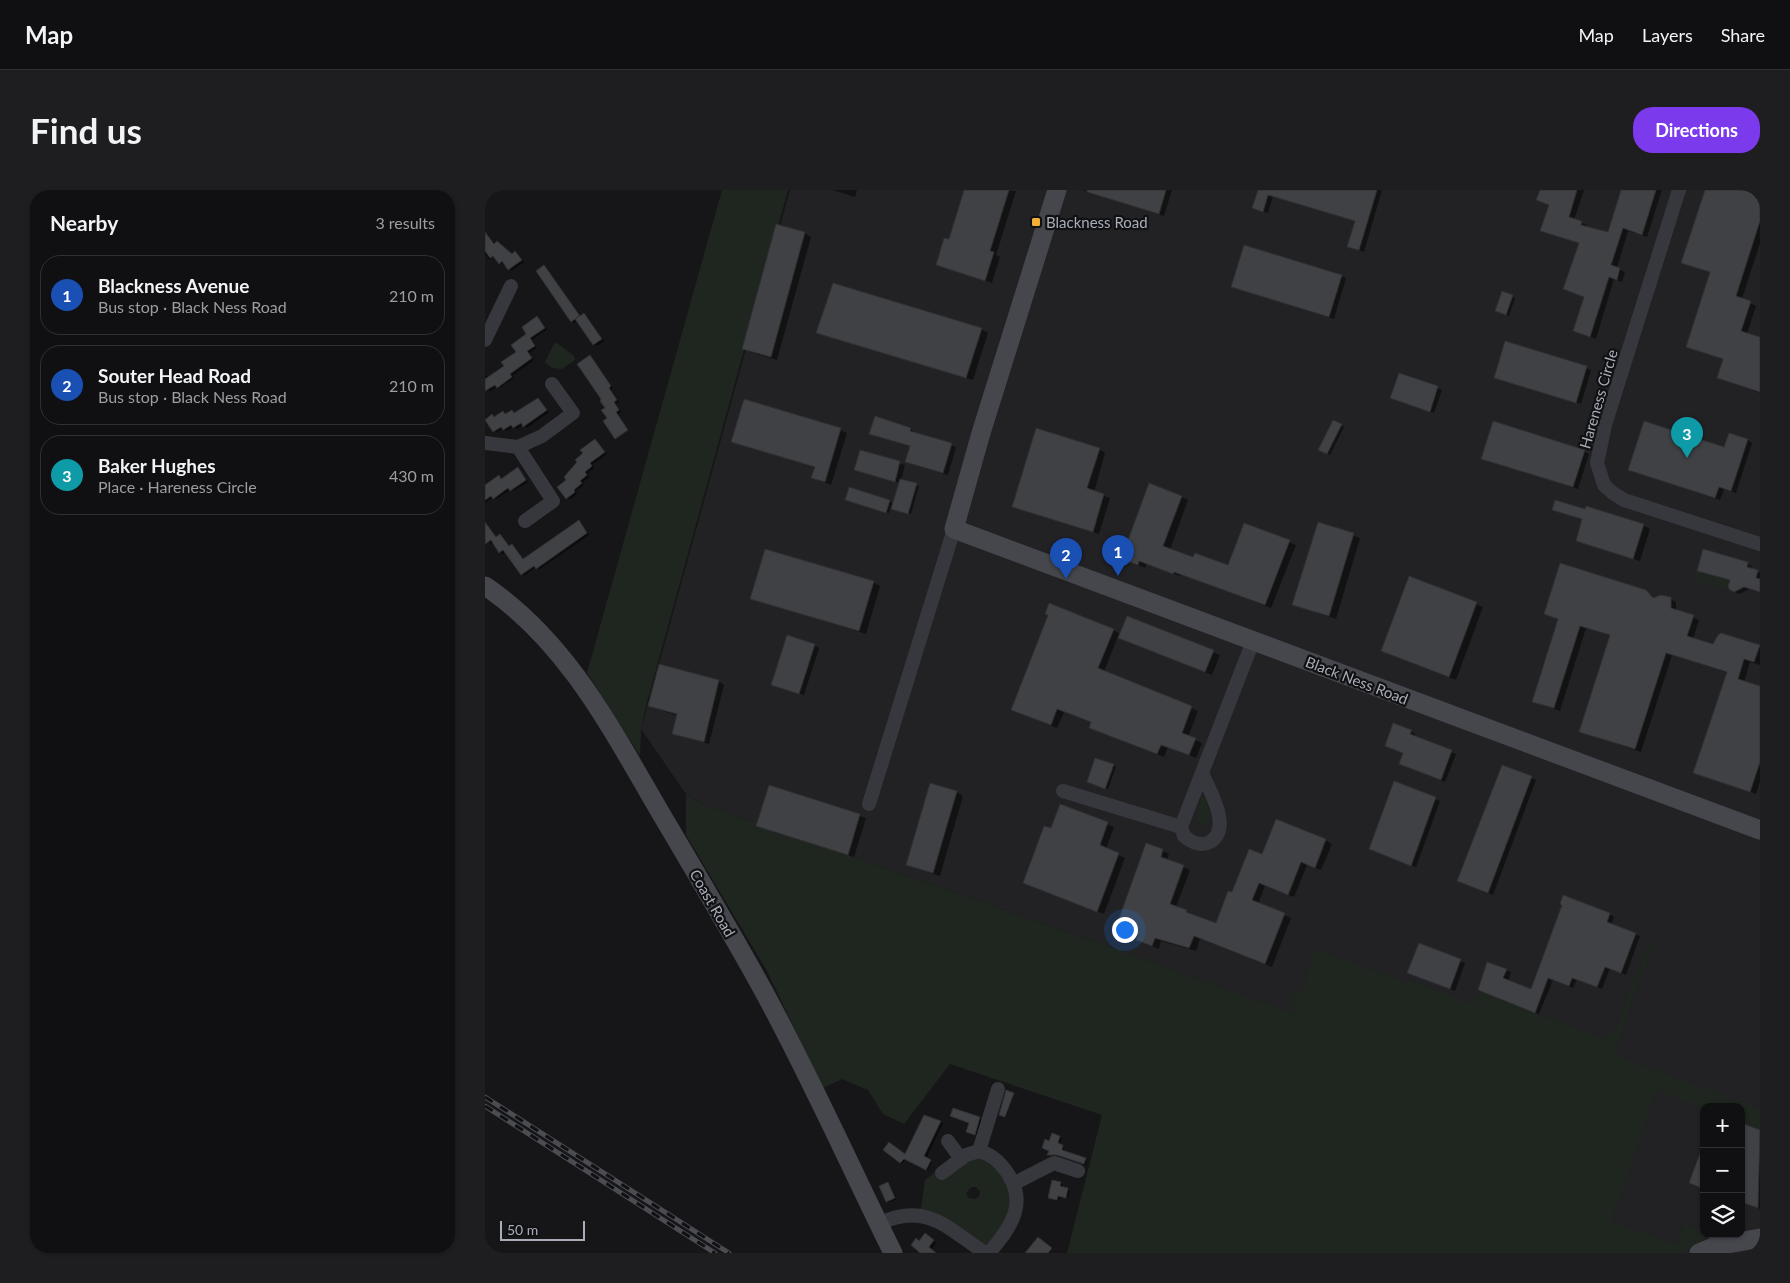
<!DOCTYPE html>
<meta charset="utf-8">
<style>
:root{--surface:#101012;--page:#1e1e20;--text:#f1f3f6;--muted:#9c9d9f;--line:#303032;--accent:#7c3aed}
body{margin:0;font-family:Lato,sans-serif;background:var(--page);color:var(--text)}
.controls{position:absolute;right:15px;bottom:15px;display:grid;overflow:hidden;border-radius:10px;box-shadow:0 1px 4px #0004}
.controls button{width:45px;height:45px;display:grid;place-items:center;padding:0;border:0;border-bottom:1px solid var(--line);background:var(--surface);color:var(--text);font:25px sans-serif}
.scale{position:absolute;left:15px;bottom:12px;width:85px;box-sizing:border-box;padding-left:5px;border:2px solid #a8adb8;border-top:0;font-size:14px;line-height:18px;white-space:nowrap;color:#a8adb8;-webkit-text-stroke:4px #111113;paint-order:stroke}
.you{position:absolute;left:639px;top:739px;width:18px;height:18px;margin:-12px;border:4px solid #fff;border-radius:50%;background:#1a73e8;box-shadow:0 0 0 8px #1a73e833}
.badge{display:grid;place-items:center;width:32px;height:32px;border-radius:50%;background:var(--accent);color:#fff;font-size:16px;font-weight:700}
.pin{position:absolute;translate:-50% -41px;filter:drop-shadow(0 1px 2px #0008)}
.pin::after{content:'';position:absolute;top:26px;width:18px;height:15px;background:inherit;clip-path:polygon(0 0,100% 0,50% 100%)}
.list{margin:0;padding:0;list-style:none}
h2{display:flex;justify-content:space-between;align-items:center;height:65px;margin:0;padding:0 20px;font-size:21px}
h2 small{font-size:16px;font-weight:400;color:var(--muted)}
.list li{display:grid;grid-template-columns:32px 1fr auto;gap:15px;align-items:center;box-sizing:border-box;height:80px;margin:0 10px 10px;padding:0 10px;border:1px solid var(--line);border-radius:20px}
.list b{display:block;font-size:19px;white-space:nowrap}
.list p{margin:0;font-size:16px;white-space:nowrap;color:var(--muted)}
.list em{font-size:16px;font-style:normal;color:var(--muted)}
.icon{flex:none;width:28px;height:28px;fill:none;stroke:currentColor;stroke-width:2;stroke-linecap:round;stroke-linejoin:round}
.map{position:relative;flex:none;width:1275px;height:1063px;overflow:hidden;border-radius:20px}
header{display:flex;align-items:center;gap:30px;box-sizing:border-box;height:70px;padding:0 25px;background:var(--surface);border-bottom:1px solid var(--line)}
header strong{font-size:24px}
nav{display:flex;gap:28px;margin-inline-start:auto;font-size:18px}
.intro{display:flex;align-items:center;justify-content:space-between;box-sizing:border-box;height:120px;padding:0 30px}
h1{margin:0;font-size:35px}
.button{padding:12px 22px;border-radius:20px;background:var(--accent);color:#fff;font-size:18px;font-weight:700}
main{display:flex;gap:30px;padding:0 30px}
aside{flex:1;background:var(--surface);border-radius:20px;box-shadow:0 1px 4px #0004}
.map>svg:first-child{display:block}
</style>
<header>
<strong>Map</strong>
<nav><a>Map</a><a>Layers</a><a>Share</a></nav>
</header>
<div class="intro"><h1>Find us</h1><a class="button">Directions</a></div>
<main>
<aside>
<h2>Nearby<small>3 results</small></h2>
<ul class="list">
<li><span class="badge" style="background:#1a4fb4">1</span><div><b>Blackness Avenue</b><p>Bus stop · Black Ness Road</p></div><em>210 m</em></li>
<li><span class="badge" style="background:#1a4fb4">2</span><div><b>Souter Head Road</b><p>Bus stop · Black Ness Road</p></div><em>210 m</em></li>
<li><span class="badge" style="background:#0f9aa8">3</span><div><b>Baker Hughes</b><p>Place · Hareness Circle</p></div><em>430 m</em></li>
</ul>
</aside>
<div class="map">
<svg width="1275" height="1063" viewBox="0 0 1275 1063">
<rect width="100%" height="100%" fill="#161618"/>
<path fill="#222225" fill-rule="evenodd" d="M305,0H1275V1063H766L809,825L634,760L218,614L201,604L156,539ZM1219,917H1256V1044H1219Z"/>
<g fill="#1e261f" fill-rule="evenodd">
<polygon points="237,0 303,0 161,516 156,539 155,566 102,483"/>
<polygon points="72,153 89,166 90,170 77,179 67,178 60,172 69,154"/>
<polygon points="1208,380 1224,385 1231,397 1214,392 1208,384"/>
<polygon points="1230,383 1245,387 1243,397 1244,400 1233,396 1227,386"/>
<polygon points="201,604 218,614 634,760 809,824 807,802 817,804 829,760 832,760 922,793 924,790 989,815 994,802 1119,849 1130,841 1164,752 1168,754 1134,848 1132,866 1275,919 1275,940 1256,933 1256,917 1219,917 1219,919 1171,900 1126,1031 1192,1055 1200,1034 1216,1040 1219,1036 1219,1044 1236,1044 1224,1048 1197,1063 582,1063 617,925 465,874 419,934 398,924 383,900 357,889 338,898 282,781 201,645"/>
<polygon points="716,605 721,608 726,626 725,631 719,635 713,632 711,628"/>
<path d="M500,962L532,1010L504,1063L435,1025L440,990L454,979ZM487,997H491L495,1001L494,1007L490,1009L484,1008L481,1003Z"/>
</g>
<g fill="#0007">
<polygon points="348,0 372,0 370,7"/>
<polygon points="480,0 531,1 511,65 515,67 507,93 452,75 464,51"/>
<polygon points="597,0 687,0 679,26"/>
<polygon points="774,0 897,0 879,62 864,56 871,31 788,6 783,23 773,20 769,18"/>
<polygon points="1056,0 1099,0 1089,30 1102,35 1101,37 1124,43 1137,0 1177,0 1162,47 1143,41 1132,78 1140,82 1137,92 1129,89 1111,149 1089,141 1100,108 1080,99 1095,54 1057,40 1065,15 1053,10"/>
<polygon points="1220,0 1275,0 1275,53 1257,109 1271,116 1262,144 1275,148 1275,203 1233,187 1239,170 1202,156 1226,83 1198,72"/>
<polygon points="320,43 326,47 292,170 265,162 258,158"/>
<polygon points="3,48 27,65 33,65 39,72 27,81 19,73 15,73 7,63 5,70 3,68 0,64 0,50"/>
<polygon points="59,77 96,126 99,124 102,126 119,151 112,156 109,154 93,130 90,133 87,131"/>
<polygon points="856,86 861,88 849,129 747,97"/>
<polygon points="1027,106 1030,108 1024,126 1014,122"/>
<polygon points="52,127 62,139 47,150 52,158 44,163 49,170 27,186 29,188 15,198 12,196 6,201 0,200 0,185 5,187 21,176 32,162"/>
<polygon points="496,139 503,143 488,190 333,143"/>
<polygon points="105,167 128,198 126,199 134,212 131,214 136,222 133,224 143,239 131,247"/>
<polygon points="1101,178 1106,180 1096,214 1016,190"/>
<polygon points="915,185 957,200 949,223 907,208"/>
<polygon points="53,209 64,222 42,238 38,235 32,239 28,237 22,241 18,238 12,242 9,241 7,225 10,227 27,221 30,223"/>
<polygon points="848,231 859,237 845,265 834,259"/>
<polygon points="426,239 430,243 471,257 463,285 426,274 422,272 426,257 390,246"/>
<polygon points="355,240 362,243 346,295 328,288 331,278 248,251"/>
<polygon points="1263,250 1267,253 1251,303 1239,299 1235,310 1149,282"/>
<polygon points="110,251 122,264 107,275 109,278 102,284 105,287 97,293 99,295 91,301 92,304 85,309 82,308 83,290"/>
<polygon points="614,259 620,263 609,302 625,308 614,344 529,316"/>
<polygon points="1099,261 1104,264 1093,299 998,268"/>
<polygon points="376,262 420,275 416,290 434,296 426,324 406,317 404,323 365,311 404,311 409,314 415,293 371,280"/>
<polygon points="33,279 43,292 28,301 25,300 11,309 8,307 0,313 0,297 14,287 18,289"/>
<polygon points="697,307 703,310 685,360 709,369 744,377 760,334 811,355 786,418 696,384 695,386 661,374 660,378 637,369"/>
<polygon points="1069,319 1158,335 1165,339 1155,371 1092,350 1098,330"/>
<polygon points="94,332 104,345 55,379 51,377 39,386 21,362 18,364 15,362 8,352 6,354 0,348 0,339 3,337 12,347 15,345 18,347 25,357 30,357 39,370"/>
<polygon points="833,334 875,348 851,429 809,415"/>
<polygon points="1262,374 1267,376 1266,380 1275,383 1275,402 1264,399 1255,404 1251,403 1246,400 1246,391 1213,381"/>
<polygon points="925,388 998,417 971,490 897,461"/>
<polygon points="388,392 395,396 381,444 267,408"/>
<polygon points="1160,402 1170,409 1185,409 1191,412 1191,421 1214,430 1208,449 1229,456 1275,457 1275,475 1265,472 1259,492 1275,498 1275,592 1271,604 1210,582 1243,483 1187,465 1156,562 1102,544 1126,446 1101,438 1075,521 1049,511 1074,430 1061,424"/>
<polygon points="642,427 735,465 727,485 633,446 619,482 713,521 703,547 717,553 711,568 683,557 679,567 612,541 605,537 607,533 579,522 572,538 527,519 628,440 636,444"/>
<polygon points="329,455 334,458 319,505 292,497"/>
<polygon points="234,491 239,495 224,554 189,544 193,526 164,516"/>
<polygon points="926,541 930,544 929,547 971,564 960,592 915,574 919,563 906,558"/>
<polygon points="628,575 631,577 623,599 606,593"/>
<polygon points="1017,576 1051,590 1008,705 974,691"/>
<polygon points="910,593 955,611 931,677 885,659"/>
<polygon points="285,597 381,628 369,667 273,636"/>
<polygon points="472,602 478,606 455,686 422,675"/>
<polygon points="575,616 629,637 621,659 640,668 619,724 539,693 566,640"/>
<polygon points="840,650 847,654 836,680 822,675 809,707 780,696 773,714 806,728 787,777 715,749 711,761 676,751 674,759 652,750 654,745 651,741 634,733 662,654 684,664 682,670 705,680 691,717 731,734 748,704 778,666"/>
<polygon points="1125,724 1129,727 1126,735 1155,746 1141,785 1125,778 1117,799 1092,789 1088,798 1068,790 1054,824 999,802 1021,780 1026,782 1023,792 1047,801"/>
<polygon points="934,754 980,773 970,801 928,785"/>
<polygon points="522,902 529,904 521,927 516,925"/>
<polygon points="469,919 497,930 493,945 486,943 486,933"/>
<polygon points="448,928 458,933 441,969 447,972 443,980 421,969 418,973 416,972"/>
<polygon points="1256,934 1275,941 1275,1019 1256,1012"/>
<polygon points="568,944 577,948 574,955 580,958 578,962 600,969 602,970 601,975 575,965 564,964"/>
<polygon points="575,993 578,995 577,998 585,1001 583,1008 575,1007 575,1010 567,1009"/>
<polygon points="403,994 412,1009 405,1012 402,1011"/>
<polygon points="443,1047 451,1053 446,1060 450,1063 437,1063 427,1055"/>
</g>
<g fill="#404145" stroke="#303034">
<polygon points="479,0 524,0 505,61 509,62 500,91 451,75 459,48 464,49"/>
<polygon points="602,0 681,0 674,24 602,2"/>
<polygon points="773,0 892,0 874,60 862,57 870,31 783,5 778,22 767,18"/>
<polygon points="1055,0 1092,0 1084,27 1097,31 1096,35 1123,42 1136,0 1171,0 1157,45 1138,38 1126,75 1135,78 1132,90 1124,87 1105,147 1088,141 1099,107 1078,99 1094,53 1055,41 1064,15 1051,10"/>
<polygon points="1220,0 1275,0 1275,31 1251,106 1266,111 1256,141 1275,147 1275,202 1232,188 1238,169 1201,157 1225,82 1196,73"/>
<polygon points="291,34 320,42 286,167 257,159"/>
<polygon points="0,42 9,54 12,51 27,64 30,61 37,70 23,80 17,71 14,74 8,66 5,68 0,61"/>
<polygon points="759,55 857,85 844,127 746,97"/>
<polygon points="59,75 95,126 99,123 117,149 108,155 90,129 94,126 86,132 51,81"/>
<polygon points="348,93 497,138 481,188 331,143"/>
<polygon points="1017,101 1028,105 1021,125 1010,121"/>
<polygon points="52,126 60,138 45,148 50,156 42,161 47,168 25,184 27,187 12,198 10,195 0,201 0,189 19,176 16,172 31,162 26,155 41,144 37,137"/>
<polygon points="1020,151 1102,176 1091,213 1009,188"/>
<polygon points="105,165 126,196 124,198 132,210 129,212 134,220 131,222 143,240 130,249 118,231 122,228 116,220 120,218 115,211 116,209 92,174"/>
<polygon points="914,183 953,196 945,222 905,208"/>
<polygon points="53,208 62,220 38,237 36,233 28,238 26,235 18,240 16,237 8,242 0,230 7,224 9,227 18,221 20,224 27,220 29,223"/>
<polygon points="259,209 356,238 340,292 326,288 330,277 246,252"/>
<polygon points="390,226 426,238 425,241 467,253 458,283 420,272 425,256 384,244"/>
<polygon points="848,230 857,234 842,264 833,260"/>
<polygon points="1008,231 1100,260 1088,297 996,269"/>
<polygon points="1159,231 1239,257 1244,243 1263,249 1246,301 1234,297 1230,308 1143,280"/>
<polygon points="551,238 615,258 602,298 619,304 608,342 527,317"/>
<polygon points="110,249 120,262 105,273 107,276 100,282 102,285 95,291 97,293 89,300 90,302 81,309 72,297 81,290 79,287 92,272 90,270 98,263 95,260"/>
<polygon points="375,260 415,271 410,292 369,280"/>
<polygon points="33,277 41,290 25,301 23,298 8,309 6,306 0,310 0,295 14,285 16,289"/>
<polygon points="415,289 432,293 423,324 406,319"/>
<polygon points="664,293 697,306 678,356 708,367 710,363 743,375 759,333 805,350 780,415 689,382 688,384 654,371 653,375 636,369"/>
<polygon points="364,297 405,310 401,323 360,310"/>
<polygon points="1070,310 1100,319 1101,316 1159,334 1148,369 1091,351 1097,329 1067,320"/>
<polygon points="94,330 102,343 51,379 49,376 36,385 18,360 14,363 6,350 0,354 0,332 11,347 15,344 24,356 27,354 38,369"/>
<polygon points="833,332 869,343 844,426 807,415"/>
<polygon points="280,359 389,391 374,441 265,409"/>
<polygon points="1218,359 1263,372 1262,377 1273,380 1271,388 1275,389 1275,402 1259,397 1249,402 1245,400 1243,397 1245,390 1212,381"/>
<polygon points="1075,373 1161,400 1168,408 1176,405 1186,407 1186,418 1209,425 1202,446 1228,454 1233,445 1236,443 1275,455 1269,472 1259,469 1253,489 1275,496 1275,572 1265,602 1208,583 1242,482 1239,481 1181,463 1150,559 1094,542 1125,445 1095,436 1069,518 1047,512 1073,429 1059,424"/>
<polygon points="924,386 992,412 964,487 896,461"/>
<polygon points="564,413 629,439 613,478 707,516 697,543 711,548 704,565 676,555 672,564 604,538 606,532 572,519 566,535 526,520 563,425 560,424"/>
<polygon points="642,426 729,460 720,482 633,448"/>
<polygon points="302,445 330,454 314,504 286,495"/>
<polygon points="174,474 234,490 219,552 187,544 192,524 163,516"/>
<polygon points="908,533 927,540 925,544 967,560 956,590 914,574 918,563 900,556"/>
<polygon points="610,568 629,574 620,599 602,592"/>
<polygon points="1017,575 1047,586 1003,703 972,691"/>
<polygon points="909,591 951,607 926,676 884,659"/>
<polygon points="445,593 472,601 448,683 421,675"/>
<polygon points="284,595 375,624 363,665 271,636"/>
<polygon points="575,614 623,632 615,655 634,663 612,722 538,693 559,636 566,638"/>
<polygon points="791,629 841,649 830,678 816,672 803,705 774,693 767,710 800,723 780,774 709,746 704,758 670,748 667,756 651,750 653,745 649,743 650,740 632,734 661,653 678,659 676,667 699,675 685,714 702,720 701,722 731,733 743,701 747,702 764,659 777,664"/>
<polygon points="1078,705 1125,723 1122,732 1151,743 1136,783 1120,777 1112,797 1087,788 1084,796 1063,788 1050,823 993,800 1002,772 1022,779 1018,788 1046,799 1077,715 1075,714"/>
<polygon points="934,753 976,769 965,799 922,783"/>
<polygon points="521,900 529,903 520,927 514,925"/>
<polygon points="468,918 495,927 490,945 481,942 484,933 465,926"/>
<polygon points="439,925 456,931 439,966 446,970 441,980 419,969 415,973 398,960 404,952 420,964"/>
<polygon points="1256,933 1275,940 1273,1018 1256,1012"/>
<polygon points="567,943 575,946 573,953 578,955 577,960 601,968 599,974 572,965 562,965 564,961 557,958 560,949 564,951"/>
<polygon points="1218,955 1219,955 1219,999 1204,993"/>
<polygon points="567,990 576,992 575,996 583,998 581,1008 573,1006 572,1010 563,1008"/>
<polygon points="403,992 410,1008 401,1012 394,996"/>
<polygon points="440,1043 449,1050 444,1057 451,1063 435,1063 426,1055 431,1048 434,1051"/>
<polygon points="553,1047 567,1058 563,1063 540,1063"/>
</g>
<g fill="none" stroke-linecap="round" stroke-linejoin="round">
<g stroke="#37383d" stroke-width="14">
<polyline points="1194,0 1120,235 1112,273 1119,295 1128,303 1139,310 1275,354"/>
<polyline points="0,150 26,96"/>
<polyline points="0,253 33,257 57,246 88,223 67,194"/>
<polyline points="33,257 68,311 40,331"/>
<path d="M717,583C724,600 748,638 725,652C716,657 706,652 699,646L696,637L768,451"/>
<polyline points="578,601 696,637"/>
<polyline points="384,614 469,339"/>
<polyline points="463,951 476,969"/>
<polyline points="494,961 513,899"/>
<path d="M457,983L481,965L494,961C506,964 514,971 521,981C544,1013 526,1037 504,1063"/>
<polyline points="530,993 569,973 593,981"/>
<path d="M393,1034C442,1011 462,1038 500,1063"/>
</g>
<g stroke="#45474d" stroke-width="19">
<polyline points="572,0 496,243 469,339 1275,640"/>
<path d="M0,396C82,451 127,540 175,622C210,681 245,740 278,800C325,886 365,976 408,1063"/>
<polyline points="1214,1063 1231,1056 1275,1048"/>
</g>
<defs>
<g id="rail">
<polyline points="0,907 244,1063"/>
<polyline points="0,916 230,1063"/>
</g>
</defs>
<use href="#rail" stroke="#4a4c52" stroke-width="5"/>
<use href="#rail" stroke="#111113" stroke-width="3" stroke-dasharray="9" stroke-linecap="butt"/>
</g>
<rect fill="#f2b134" stroke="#111113" stroke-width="2" x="546" y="27" width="10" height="10" rx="2.5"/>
<g text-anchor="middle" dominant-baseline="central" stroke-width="4.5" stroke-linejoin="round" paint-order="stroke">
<g font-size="15" fill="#a8adb8" stroke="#111113" text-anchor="start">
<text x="561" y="32">Blackness Road</text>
</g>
<g font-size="15" fill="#a8adb8" stroke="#111113">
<text transform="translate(1113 209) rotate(-74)">Hareness Circle</text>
<text transform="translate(872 490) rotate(21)">Black Ness Road</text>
<text transform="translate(228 713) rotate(60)">Coast Road</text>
</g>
</g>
</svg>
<div class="controls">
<button>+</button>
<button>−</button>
<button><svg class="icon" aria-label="layers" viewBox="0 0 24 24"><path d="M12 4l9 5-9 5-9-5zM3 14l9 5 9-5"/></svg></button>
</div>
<div class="scale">50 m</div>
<div class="you"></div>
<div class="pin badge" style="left:633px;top:386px;background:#1a4fb4">1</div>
<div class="pin badge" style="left:581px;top:389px;background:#1a4fb4">2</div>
<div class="pin badge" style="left:1202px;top:268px;background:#0f9aa8">3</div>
</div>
</main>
